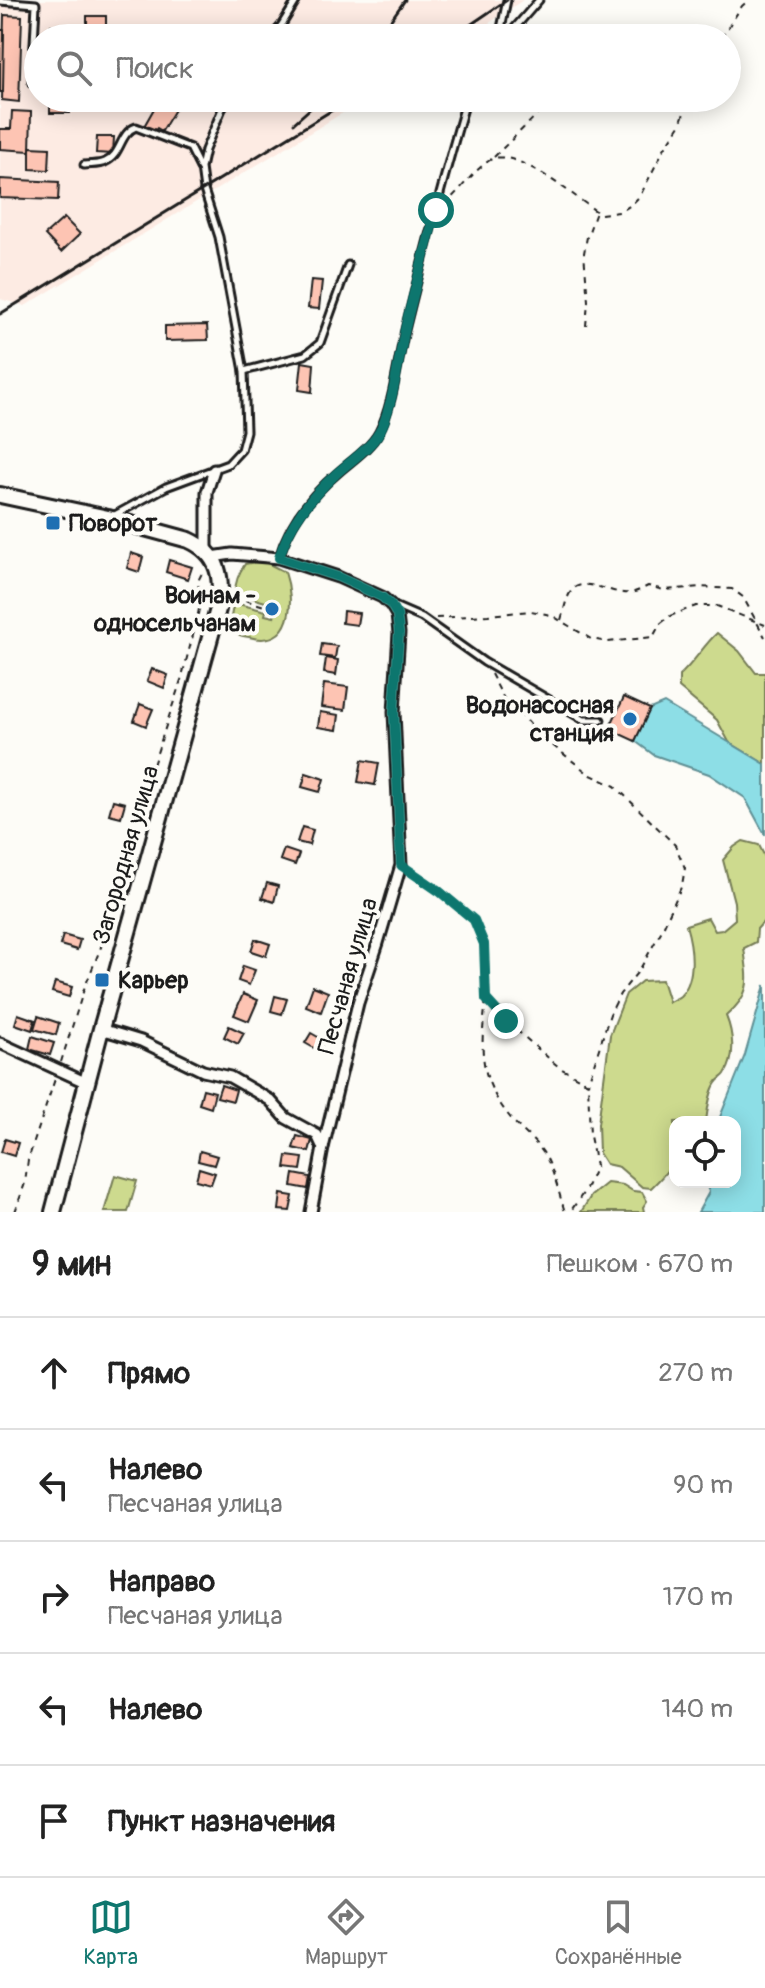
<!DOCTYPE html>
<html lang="ru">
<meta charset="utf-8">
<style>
:root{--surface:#fff;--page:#f2f2f2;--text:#222;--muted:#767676;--line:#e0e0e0;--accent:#0f766e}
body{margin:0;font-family:Pangolin,sans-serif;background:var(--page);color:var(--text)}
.controls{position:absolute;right:24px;bottom:24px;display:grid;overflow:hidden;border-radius:16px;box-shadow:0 4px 20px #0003}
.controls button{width:72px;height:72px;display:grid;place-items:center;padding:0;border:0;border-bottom:2px solid var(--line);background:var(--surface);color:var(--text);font:40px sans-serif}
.stop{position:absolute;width:24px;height:24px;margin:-18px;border:6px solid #0f766e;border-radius:50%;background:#fff}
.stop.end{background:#0f766e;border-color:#fff;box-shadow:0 2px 8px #0008}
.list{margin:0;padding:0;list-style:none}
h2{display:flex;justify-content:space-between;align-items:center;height:104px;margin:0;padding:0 32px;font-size:34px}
h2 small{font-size:26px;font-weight:400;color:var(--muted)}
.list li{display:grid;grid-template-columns:52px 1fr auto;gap:24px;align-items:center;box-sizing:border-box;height:112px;padding:0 32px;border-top:2px solid var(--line)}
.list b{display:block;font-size:30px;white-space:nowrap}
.list p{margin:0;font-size:26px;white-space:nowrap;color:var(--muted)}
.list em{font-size:26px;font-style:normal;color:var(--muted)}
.icon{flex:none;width:44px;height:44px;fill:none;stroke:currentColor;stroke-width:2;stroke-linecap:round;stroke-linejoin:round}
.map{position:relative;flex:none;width:765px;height:1212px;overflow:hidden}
.search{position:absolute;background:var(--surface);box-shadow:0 4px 20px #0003;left:24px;right:24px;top:24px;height:88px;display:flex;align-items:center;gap:20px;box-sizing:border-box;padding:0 28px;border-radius:44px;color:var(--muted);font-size:30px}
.sheet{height:664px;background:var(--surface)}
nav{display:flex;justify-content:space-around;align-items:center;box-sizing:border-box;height:112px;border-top:2px solid var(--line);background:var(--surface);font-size:22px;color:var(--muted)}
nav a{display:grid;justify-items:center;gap:4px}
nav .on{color:var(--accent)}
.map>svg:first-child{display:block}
</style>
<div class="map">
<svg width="765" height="1212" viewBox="0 0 765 1212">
<rect width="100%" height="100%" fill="#fdfcf7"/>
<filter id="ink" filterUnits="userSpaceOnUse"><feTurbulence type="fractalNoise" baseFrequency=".0125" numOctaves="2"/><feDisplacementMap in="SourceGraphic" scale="16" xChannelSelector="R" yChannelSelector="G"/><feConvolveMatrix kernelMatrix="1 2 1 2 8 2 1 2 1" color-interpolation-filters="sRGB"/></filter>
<g filter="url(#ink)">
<polygon fill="#fdebe3" points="0,0 523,0 467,38 38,38 38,98 367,98 25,306 0,299"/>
<g fill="#cdda8e" stroke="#747b55" stroke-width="2">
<path d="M256,562L267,563L285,572C295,601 293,649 249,637C242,636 236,635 233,628C229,620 232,611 234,603L266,611L265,615L274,617L278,603L270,601L269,603L235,593C235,582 238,574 245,564Z"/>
<path d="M717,633L739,651L756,673H765V764L729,742L717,720L679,688V676C694,663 703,646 717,633Z"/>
<path d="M743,841L759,845L765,857V920L757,929L756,942L744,948C748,980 753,993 726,1016C733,1033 736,1057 725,1074C723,1077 718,1079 716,1083C709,1093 708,1109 706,1121L675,1122C675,1160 679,1161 651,1188L642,1187L619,1167L606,1164L599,1153L598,1124L610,1035L626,994L642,981L662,980L669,1002C671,1001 680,997 681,995C697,978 692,945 686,925L708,918L715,931L722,930L735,919L734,902L723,860L734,847Z"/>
<polygon points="115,1175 137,1181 128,1212 104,1212"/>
<polygon points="607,1183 623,1185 633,1191 642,1192 647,1201 643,1207 644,1212 581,1212 591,1196"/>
</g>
<g fill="#8ddee6" stroke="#609095" stroke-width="2">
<polygon points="664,703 765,764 765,835 745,798 709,774 654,755 635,741 650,709"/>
<polygon points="765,985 765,1212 698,1212 709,1192 705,1182 735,1182 735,1122 718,1122 745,1055"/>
</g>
<g fill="#fdc4b3" stroke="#1c1c1c" stroke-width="2">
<polygon points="4,15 22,16 19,102 2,100"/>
<rect x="87" y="16" width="19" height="10"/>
<polygon points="51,25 71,26 71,38 51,38"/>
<polygon points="0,30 4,30 3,92 0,92"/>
<rect x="50" y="98" width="20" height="15"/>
<polygon points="160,98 182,98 162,131 157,128 153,134 143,128"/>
<polygon points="12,111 31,112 30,151 0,149 0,129 11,129"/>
<polygon points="97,137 114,137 113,154 96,153"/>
<polygon points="30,147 50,148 49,170 30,169"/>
<polygon points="0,179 59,182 58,200 0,198"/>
<polygon points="64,218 80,234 61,252 45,235"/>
<polygon points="311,280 322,281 319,309 308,308"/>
<polygon points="207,325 208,340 165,341 165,326"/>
<polygon points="302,362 314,364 312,392 299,390"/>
<polygon points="131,553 143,557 139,572 127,568"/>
<polygon points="169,560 192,567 188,579 166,572"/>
<polygon points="343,611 359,613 357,625 342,623"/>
<polygon points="322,644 337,646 335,658 320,656"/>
<polygon points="326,658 338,660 336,675 324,673"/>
<polygon points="152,669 168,675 164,688 147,681"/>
<polygon points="324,684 348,687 345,710 321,707"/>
<polygon points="624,697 650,709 635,741 609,729"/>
<polygon points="140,704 153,709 146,726 134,721"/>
<polygon points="320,712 339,715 337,730 318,727"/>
<polygon points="362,760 379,763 375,785 358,782"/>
<polygon points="306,773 324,779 320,792 302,787"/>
<polygon points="113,800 125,803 121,817 109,814"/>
<polygon points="302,827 313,830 309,845 297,842"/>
<polygon points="284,849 299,854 295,865 280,860"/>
<polygon points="267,883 278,886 274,902 262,898"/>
<polygon points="63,935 80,940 77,950 60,945"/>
<polygon points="255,939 270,944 266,956 251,951"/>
<polygon points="243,966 255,970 249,985 238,981"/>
<polygon points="55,982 72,987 69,997 52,992"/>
<polygon points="313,986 328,992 321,1012 306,1006"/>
<polygon points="243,994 258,1000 249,1021 234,1015"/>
<polygon points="275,996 287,999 282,1014 271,1011"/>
<polygon points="18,1014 35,1020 32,1030 15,1024"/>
<polygon points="38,1016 59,1023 56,1035 34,1029"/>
<polygon points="229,1026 244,1033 238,1044 224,1037"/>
<polygon points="311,1033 325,1041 319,1051 305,1043"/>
<polygon points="32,1036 54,1043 50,1055 29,1049"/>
<polygon points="221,1085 236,1090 233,1101 217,1097"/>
<polygon points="203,1089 215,1092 211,1108 199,1104"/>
<polygon points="297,1136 312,1140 309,1152 293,1148"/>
<polygon points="5,1139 18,1143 14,1156 1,1152"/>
<polygon points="200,1151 217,1156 214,1165 198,1161"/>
<polygon points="287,1156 303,1158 301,1170 285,1168"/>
<polygon points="199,1168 215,1173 211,1184 196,1180"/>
<polygon points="294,1174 310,1177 308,1189 292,1186"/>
<polygon points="281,1194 293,1196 290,1211 279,1210"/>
</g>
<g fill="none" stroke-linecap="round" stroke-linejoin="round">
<defs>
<g id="lane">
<polyline points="0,1 36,4 32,83"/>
<polyline points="270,38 281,26 297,0"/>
<polyline points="499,38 507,0"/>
<polyline points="506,38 539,0"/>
<path d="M84,165C91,164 99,165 105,162C122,155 119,133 136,127L190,148L200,168"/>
<polyline points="244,371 305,355 320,343 348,265"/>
<polyline points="113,516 166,487 228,464 241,450 246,431 244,371 219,237 204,190 201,168 205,150 222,109 229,98"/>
<path d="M279,558C289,522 312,494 341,470C354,459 371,447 379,432C394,404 398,357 406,326C424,253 443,180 464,108L470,98"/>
<polyline points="392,605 422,618 484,662 584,720 601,720"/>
</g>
<g id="street">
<polyline points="207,552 207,492 214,470"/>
<polyline points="212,557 232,554 279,558 338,577 382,597 391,605 397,615 399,633 394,712 401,865 378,943 358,1003 323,1148 311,1212"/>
<polyline points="101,1029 141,1041 203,1071 230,1077 270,1100 286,1118 317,1135 323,1148"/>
<polyline points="0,1043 87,1083"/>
</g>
<path id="secondary" d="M0,495L108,518L189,540C220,554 223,579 218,609L101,1029L53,1212"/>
</defs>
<use href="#lane" stroke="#1c1c1c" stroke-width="11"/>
<use href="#street" stroke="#1c1c1c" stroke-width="15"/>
<use href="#secondary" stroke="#1c1c1c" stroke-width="20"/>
<g stroke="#1c1c1c" stroke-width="2" stroke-dasharray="6 6" stroke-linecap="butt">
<polyline points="639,38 643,35"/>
<polyline points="721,38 742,6 749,0"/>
<polyline points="494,157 554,98"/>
<path d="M444,205C460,191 473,171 490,160C514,145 579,200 600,214L620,212L631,205L640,196L664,149L680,125L689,98"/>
<polyline points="586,326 588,301 584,253 587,237 596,212"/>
<polyline points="234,597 268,607"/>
<polyline points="436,618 488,615 531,611 551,615 591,639 608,642 653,637 660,624 670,616 696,606 717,606 765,625"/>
<path d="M561,620C564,611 566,596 573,589C584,578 610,592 623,593C633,594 640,590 648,586L664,590L700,587L732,589L743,597L765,637"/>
<polyline points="491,674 504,699 519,711 537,733 589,774 615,786 675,845 685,868 682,885 662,930 640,969 620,994 610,1014 588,1083"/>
<polyline points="411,872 439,891 474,920 484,944 486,999 506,1021 560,1068 588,1083 590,1136 596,1166 586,1189 570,1212"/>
<path d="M486,1000C480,1052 478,1080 514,1122C525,1134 540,1145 547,1159C555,1175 559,1194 565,1212"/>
<polyline points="61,1062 84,989 101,947 128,841 181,680 196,624 200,604 198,581 203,571"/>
<polyline points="15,1212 25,1183 28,1160 55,1079"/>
</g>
<use href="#lane" stroke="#fdfcf7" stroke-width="5"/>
<use href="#street" stroke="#fdfcf7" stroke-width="9"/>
<use href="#secondary" stroke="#fdfcf7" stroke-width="14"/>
<g stroke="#1c1c1c" stroke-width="3">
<polyline points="378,38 405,0"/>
<polyline points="451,38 507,0"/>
<polyline points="294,123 322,98"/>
<polyline points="0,314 352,98"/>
</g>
</g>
</g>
<g fill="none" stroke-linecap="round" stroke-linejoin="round" filter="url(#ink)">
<path stroke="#0f766e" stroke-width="10" d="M436,210C426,250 414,289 405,329C399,356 392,415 377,436C367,451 350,461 337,473C310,498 289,524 279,558L338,577L382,597L391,605L397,615L399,633L394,712L401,865L439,891L474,920L484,944L486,999L506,1021"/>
</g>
<g fill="#1f6fb2" stroke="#fdfcf7" stroke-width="3">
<rect x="45" y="515" width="16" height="16" rx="4"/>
<circle cx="272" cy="609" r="8"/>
<circle cx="630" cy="719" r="8"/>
<rect x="94" y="972" width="16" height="16" rx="4"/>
</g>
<g text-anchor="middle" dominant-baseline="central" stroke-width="8" stroke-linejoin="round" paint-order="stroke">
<g font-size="24" font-weight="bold" fill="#1c1c1c" stroke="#fdfcf7" text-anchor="start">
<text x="69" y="523">Поворот</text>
<text x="256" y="595" text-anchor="end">Воинам -<tspan x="256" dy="28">односельчанам</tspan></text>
<text x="614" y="705" text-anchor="end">Водонасосная<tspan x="614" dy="28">станция</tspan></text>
<text x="118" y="980">Карьер</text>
</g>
<g font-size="24" fill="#1c1c1c" stroke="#fdfcf7">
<text transform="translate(126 855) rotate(-74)">Загородная улица</text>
<text transform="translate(348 976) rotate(-74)">Песчаная улица</text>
</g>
</g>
</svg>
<div class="controls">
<button><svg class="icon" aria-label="locate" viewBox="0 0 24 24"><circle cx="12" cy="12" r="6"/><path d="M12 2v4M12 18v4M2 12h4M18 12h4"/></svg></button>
</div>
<div class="stop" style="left:436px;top:210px"></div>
<div class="stop end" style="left:506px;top:1021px"></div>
<div class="search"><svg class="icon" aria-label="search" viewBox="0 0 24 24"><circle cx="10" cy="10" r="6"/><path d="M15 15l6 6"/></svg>Поиск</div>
</div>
<section class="sheet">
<h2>9 мин<small>Пешком · 670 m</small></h2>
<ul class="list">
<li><svg class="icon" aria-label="ahead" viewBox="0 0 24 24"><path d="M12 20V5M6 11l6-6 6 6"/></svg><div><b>Прямо</b></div><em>270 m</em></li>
<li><svg class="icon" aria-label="left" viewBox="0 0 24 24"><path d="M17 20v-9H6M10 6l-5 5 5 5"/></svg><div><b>Налево</b><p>Песчаная улица</p></div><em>90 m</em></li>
<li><svg class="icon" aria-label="right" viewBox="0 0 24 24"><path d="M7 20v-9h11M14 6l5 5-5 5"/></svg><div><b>Направо</b><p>Песчаная улица</p></div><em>170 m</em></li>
<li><svg class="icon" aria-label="left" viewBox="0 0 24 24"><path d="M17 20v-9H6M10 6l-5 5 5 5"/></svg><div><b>Налево</b></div><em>140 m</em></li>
<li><svg class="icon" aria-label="arrive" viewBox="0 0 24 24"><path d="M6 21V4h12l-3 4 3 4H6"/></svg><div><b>Пункт назначения</b></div></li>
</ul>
</section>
<nav>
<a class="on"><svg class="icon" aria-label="map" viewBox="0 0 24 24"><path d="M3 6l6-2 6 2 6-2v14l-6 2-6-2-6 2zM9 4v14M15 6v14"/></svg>Карта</a>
<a><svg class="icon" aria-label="directions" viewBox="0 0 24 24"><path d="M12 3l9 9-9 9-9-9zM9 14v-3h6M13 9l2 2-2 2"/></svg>Маршрут</a>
<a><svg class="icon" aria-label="saved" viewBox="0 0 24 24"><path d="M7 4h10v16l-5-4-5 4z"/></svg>Сохранённые</a>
</nav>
